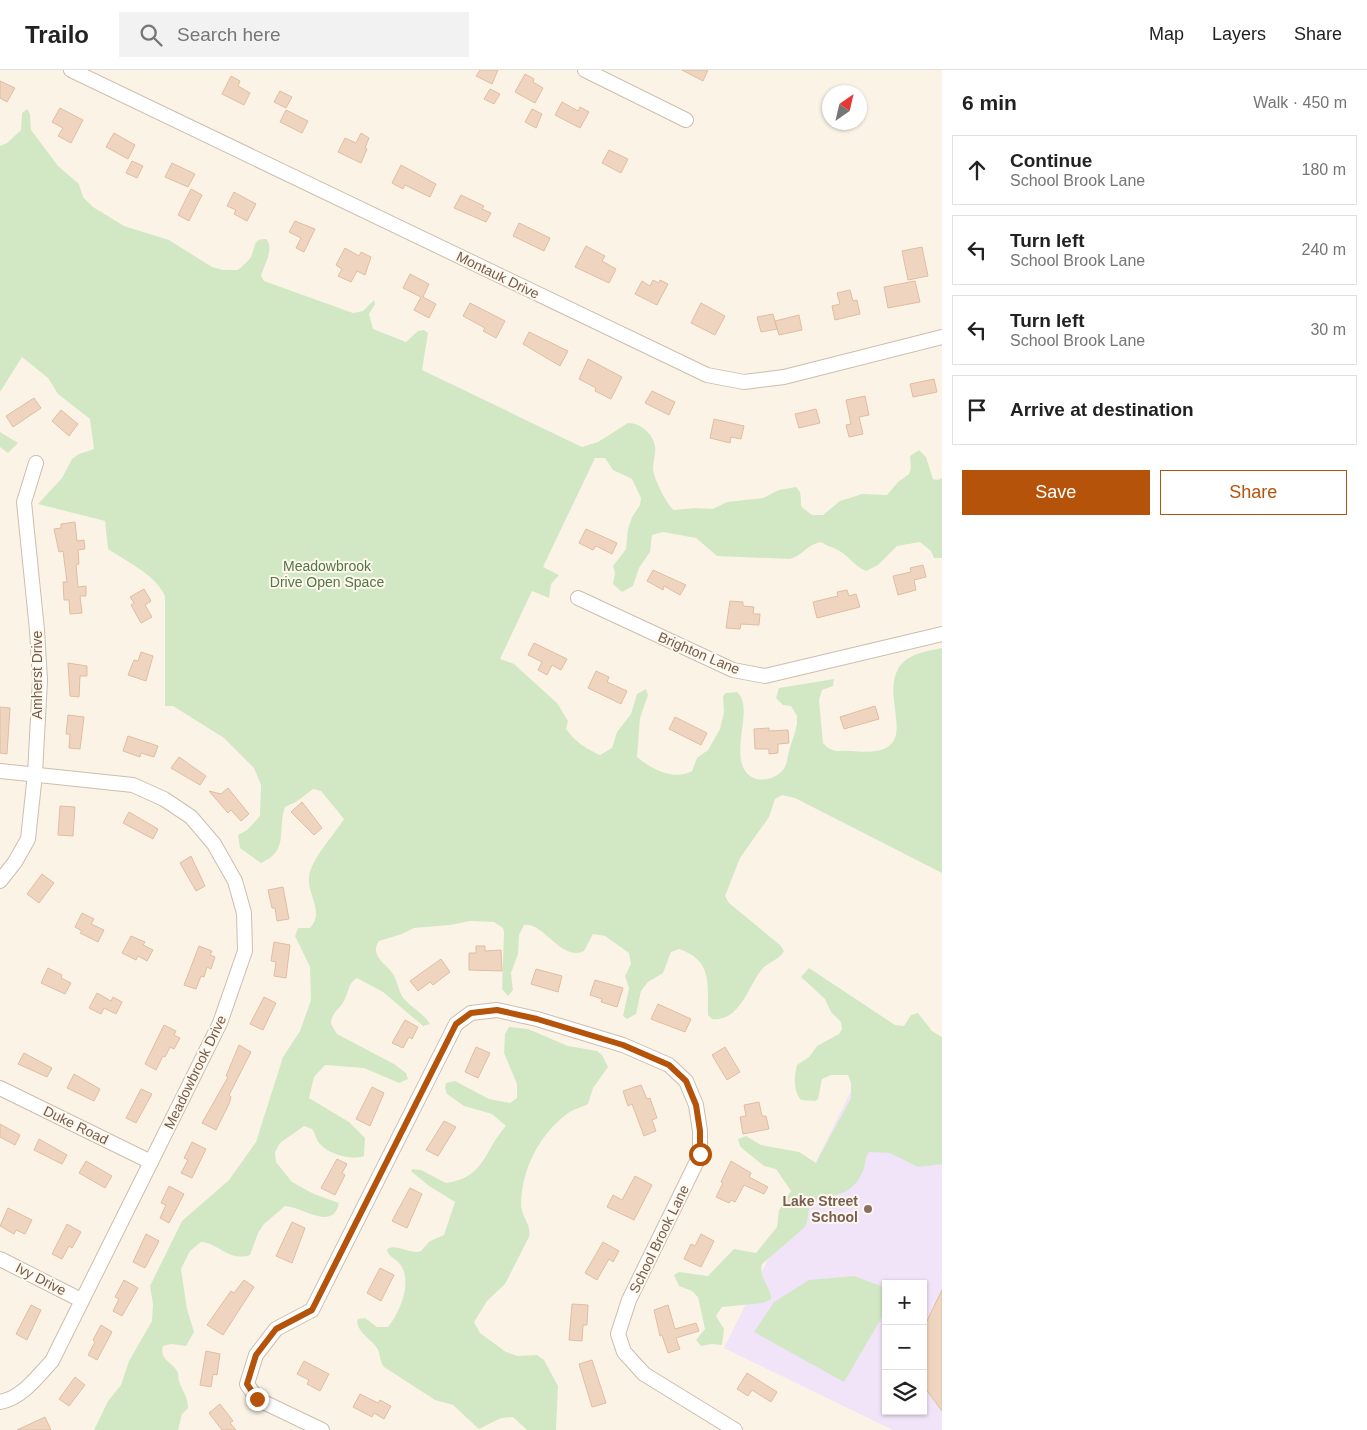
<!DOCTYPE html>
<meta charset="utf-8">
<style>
:root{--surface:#fff;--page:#f2f2f2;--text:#222;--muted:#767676;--line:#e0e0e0;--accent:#b45309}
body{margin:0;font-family:Helvetica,sans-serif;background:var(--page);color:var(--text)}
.controls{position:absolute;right:15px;bottom:15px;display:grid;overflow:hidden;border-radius:0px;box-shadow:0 1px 4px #0004}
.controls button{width:45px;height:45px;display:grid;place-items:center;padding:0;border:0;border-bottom:1px solid var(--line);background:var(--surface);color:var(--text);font:25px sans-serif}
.compass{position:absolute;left:822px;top:15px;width:45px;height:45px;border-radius:50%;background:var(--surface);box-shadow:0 1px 4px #0004;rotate:34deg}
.stop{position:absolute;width:15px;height:15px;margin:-11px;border:4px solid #b45309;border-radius:50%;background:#fff}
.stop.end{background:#b45309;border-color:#fff;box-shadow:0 1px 5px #0008}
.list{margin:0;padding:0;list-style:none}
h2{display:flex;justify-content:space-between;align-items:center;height:65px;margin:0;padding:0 20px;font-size:21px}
h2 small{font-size:16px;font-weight:400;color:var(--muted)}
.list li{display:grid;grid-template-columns:32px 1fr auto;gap:15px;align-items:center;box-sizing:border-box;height:70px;margin:0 10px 10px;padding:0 10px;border:1px solid var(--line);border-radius:0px}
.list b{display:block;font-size:19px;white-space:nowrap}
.list p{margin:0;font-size:16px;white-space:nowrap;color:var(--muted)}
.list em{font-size:16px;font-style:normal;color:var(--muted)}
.actions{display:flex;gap:10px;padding:15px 20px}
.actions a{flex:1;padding:11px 0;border:1px solid var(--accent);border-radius:0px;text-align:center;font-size:18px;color:var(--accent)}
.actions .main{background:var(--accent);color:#fff}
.icon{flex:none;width:28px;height:28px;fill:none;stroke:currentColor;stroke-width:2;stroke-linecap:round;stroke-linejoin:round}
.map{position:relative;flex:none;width:942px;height:1360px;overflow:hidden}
header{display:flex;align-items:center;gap:30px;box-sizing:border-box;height:70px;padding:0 25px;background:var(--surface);border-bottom:1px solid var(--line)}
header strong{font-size:24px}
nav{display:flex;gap:28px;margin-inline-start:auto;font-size:18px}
.search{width:350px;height:45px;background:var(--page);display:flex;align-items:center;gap:12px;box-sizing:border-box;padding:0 18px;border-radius:0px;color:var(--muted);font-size:19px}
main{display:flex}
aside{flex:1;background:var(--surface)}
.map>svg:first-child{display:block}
</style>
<header>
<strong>Trailo</strong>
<div class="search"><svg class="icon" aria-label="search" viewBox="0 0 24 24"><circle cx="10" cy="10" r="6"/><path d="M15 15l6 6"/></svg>Search here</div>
<nav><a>Map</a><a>Layers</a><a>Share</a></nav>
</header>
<main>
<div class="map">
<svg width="942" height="1360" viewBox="0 0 942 1360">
<rect width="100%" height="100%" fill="#fbf4e6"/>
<path fill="#f1e3f8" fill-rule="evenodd" d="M856,1011L942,1063V1360H893L724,1278ZM886,1214H923V1341H886Z"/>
<g fill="#d2e8c5">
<path d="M27,39L30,44L31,60L58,96L79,114L83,127L93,137L124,156L169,170L212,197L223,200H238C243,195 250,191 252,184C255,176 254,168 266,169C275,178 264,195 261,206L264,211L353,243L363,241L374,230L375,234L369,244L373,259L406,272L418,261L424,260L428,263L422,300L582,377L598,372L628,353C641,353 653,364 655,376C656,384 653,392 653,399C654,409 667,435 674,440L695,438L713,439L727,432L763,428L779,420L796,417L800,422C803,438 796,433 812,445H823L840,431L862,424L887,425L898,412L909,404L911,398L910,386L919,380L926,387L933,409L937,410L942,408V488H934L931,481L920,472L897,476L878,495L866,501C849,493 850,483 828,476C823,474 822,471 817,473C807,476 801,486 790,489L717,486L696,468L663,462L652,465L650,482L639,498L633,516L622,522L613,514L615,503L613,496L626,479L628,459L632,447L640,435L641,428L632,409L613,400L605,388H595L543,497L559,505L551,514L549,528L532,521L500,589L514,594L557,633L568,651L566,659C575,672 587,679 600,685L612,678L617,662L631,644L637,624L646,619L648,625L640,648L637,687C651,699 674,711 692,701L697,688L708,680L720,659L724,642L723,626L726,623L737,622C754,636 732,677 744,699C754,718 784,709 787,691C788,680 795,665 797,654V646L791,636L783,635L776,628L779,618L834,609L833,616L822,620L819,630L823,673C832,684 839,680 851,681C929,689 879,633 898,599C906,584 927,581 942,578V803L795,728L782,725L775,729L769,747L740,788L725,826L729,833L780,875L784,881C779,890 770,891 763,898C748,915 741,952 712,949L708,945C707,916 714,891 679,879L671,882L663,903L648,912L641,921L636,944L627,949L623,946L629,918L625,906L631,894L629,883L605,866L593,864L584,881C561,892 543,851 524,855L519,865L518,884L511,903L513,920L508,926L502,919L504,862L503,858L494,852L470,851L450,855L414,858L402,864L379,871C369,886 386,893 393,904C397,910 398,919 402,926C409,937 423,942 430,954L423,956L383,922L357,908C348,913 349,921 345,929C341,939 331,942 331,954L337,964L394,994L406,1003L408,1009L399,1013L364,998L325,995L314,1007L309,1028L349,1052L365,1068L364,1086C351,1091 328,1084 319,1073C316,1069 315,1063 312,1059L304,1056L280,1073L275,1082L276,1092L292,1112L314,1124L339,1133C333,1162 303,1137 285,1136L264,1154L258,1163L250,1185C228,1192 219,1173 201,1172L190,1181L181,1199L187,1239L194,1262L186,1276L171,1274L163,1276C159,1291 174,1292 178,1303C179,1306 178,1309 179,1311C182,1321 188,1326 188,1338L182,1344L178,1360H94L108,1331L121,1315L129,1291L152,1251L153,1234L150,1216L182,1151L229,1110L256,1072L283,987L300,961L311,930L310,897L295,866L298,858H310C325,842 307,825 309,807C311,789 334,765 344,749L321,721L313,719L296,732L285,737C277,758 290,781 261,793L240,778L238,765L247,760L260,746L261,715L254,698L224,668L173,636H165V526C155,504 127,492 108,479L105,451L38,434L62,408L72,389L79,384L94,379L90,349L58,324L48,308L22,287L0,322V76L7,73L21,60L22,43Z"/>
<polygon points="0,362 18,373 8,383 0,377"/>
<path d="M809,898L895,955L904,956L911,945L918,943L932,961L942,967V1094L918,1097L890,1083L869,1082C864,1089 866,1098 861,1105C848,1129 834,1122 814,1131C805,1139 811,1148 804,1158L762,1194C758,1208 771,1216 771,1229L763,1233L722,1237L716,1246L724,1259L722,1275L712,1274L701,1276L696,1270L705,1259L698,1227L692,1221L679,1216L674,1205L679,1202L708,1206L734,1179L756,1183L777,1157L779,1140L791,1121L776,1099L764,1096L744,1080L740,1076L738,1069L746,1066L761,1075L799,1082L816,1093L851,1028V1013L848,1005H831L822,1009L818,1029L815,1031L801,1030C793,1021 794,1006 797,995L809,987L817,976L839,964L842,959L841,952L831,942L825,929L801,907Z"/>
<path d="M509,957L528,959L568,976L597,981L602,985L608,997L593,1018L588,1034C581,1038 573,1039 567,1044C539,1065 522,1099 521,1134C521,1147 532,1155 529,1167L505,1214L487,1231L474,1252L480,1263L506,1282L518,1286L537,1285L544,1290L558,1316L556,1360H527L513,1347L501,1348L479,1359L453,1335L435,1330L384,1297C379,1291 381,1284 377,1278C371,1269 359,1264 357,1252L358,1249L365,1248L377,1257H388C400,1242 413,1212 400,1194C395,1188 388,1187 387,1179C398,1173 409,1185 421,1181L430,1171L444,1165L455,1132L429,1116L411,1101L412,1099L421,1100L446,1113C485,1108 484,1080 506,1056L492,1044L464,1036L447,1024L445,1018L446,1013L455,1011L489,1029L510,1033L517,1028V1014L504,983L505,964Z"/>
<polygon points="854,1206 886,1218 886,1240 844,1312 754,1262 774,1232 809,1210"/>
</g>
<g fill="#efd5bf" stroke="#e1bda1">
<polygon points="480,0 498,0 492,14 476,6"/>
<polygon points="682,0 708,0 703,11"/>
<polygon points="525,4 534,9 533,12 543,18 535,33 515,22"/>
<polygon points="231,6 240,11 238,16 250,23 244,35 222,24"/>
<polygon points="0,11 15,18 7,32 0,28"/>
<polygon points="490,19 500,24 494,34 484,29"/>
<polygon points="280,21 292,27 286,38 274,32"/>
<polygon points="562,32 578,41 580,37 589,42 580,58 555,45"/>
<polygon points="60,38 83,50 71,73 58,66 63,58 52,52"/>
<polygon points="532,39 542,44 536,58 525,52"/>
<polygon points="286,40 308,51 302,63 280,52"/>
<polygon points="114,63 135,75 128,89 106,77"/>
<polygon points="361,63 369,68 365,78 367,79 361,93 338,82 345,68 356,73"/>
<polygon points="609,80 628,89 621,103 602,93"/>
<polygon points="132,91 143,96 137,108 126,103"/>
<polygon points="172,93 195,104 188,117 165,107"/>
<polygon points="401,95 436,114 430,127 405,115 403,119 392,113"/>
<polygon points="191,119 202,125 189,151 178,145"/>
<polygon points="234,122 256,134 247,151 234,144 236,140 227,136"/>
<polygon points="461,125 484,136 482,139 491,143 486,152 454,138"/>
<polygon points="295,151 315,159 304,182 296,178 301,168 289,162"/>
<polygon points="519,153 550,168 544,181 513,166"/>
<polygon points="586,176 605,186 602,191 616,199 609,213 575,197"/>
<polygon points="922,177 928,206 908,210 902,181"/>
<polygon points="345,178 359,186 361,182 371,187 365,205 357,201 351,212 338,206 342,199 336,195"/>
<polygon points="410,204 429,214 423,227 436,234 429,248 414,240 421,227 403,218"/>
<polygon points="653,210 659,213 660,210 668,214 657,235 635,224 642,211 650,216"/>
<polygon points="915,211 920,232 888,238 884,217"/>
<polygon points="850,220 853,231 857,230 860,244 835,250 832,236 840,234 837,223"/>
<polygon points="470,233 505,251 496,268 483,261 485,258 463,246"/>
<polygon points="701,233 725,246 715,265 691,253"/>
<polygon points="773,244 777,259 761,262 757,247"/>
<polygon points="799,245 802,260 779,265 775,251"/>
<polygon points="529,262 568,281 560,296 523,274"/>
<polygon points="588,289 622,307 611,329 595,321 596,318 579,309"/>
<polygon points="934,309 937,322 913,327 910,314"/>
<polygon points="652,321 675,332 669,345 645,333"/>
<polygon points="865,326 869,345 859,347 863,364 849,367 846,355 851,354 846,330"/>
<polygon points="34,328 41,338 13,357 6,346"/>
<polygon points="816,339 820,353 799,358 795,344"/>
<polygon points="61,340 78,354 69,366 52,351"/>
<polygon points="714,349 744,356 741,369 731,367 730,373 710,368"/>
<polygon points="75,452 77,471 84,470 85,479 78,480 79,494 76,495 78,517 86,516 86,526 80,526 82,543 70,544 69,530 64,530 63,512 67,512 63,481 59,482 54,459 61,458 61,454"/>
<polygon points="586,459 617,473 612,484 596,476 593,480 579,473"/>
<polygon points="923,495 926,507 914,510 916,520 898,525 893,506 911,502 910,498"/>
<polygon points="653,500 686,515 680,525 664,516 663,520 647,511"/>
<polygon points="144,519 151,531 145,535 152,547 141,553 131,535 134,533 130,527"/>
<polygon points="847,520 849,526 856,524 860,537 817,548 813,532 838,526 837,522"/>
<polygon points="730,531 743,532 743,536 754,537 753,544 760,544 759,555 741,554 740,559 726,558"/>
<polygon points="534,573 567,589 561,600 552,595 547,605 538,600 542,592 528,585"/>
<polygon points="141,582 153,586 146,611 128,605 134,590 138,591"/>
<polygon points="68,593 87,596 87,606 80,606 79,627 70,626"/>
<polygon points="596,601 609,607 607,612 627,621 621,634 588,618"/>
<polygon points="875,636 879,649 844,659 840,647"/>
<polygon points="0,637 10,638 7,684 0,683"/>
<polygon points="68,645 84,647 80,679 69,678 70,664 66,664"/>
<polygon points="675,647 707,663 701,675 669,659"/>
<polygon points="769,658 769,661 788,660 789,673 778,674 778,683 769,684 769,679 755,679 754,659"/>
<polygon points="128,666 158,676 154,687 141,683 140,687 123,681"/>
<polygon points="179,687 206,706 200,715 171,698"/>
<polygon points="228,718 249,744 241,751 231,740 228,743 209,721 221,724"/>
<polygon points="302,732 322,758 314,765 291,742"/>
<polygon points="60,736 75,737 73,766 58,765"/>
<polygon points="129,742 158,759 153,769 123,753"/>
<polygon points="191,786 205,816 196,821 180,793"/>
<polygon points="42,804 54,813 39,833 27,824"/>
<polygon points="283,817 289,849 277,851 275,838 272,838 268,820"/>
<polygon points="82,843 94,849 91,854 104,860 98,872 80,863 82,861 75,857"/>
<polygon points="131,866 145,872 143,875 153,880 147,891 138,886 136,890 122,883"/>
<polygon points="274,872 290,875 286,908 274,906 276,892 271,891"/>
<polygon points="199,876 212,881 210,885 215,887 211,899 207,897 204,907 201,906 196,919 184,915"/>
<polygon points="476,876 485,876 485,881 501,880 502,901 469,900 469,883 476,883"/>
<polygon points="441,889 450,902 433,915 430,912 418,921 410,911"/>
<polygon points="48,898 62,905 61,908 71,913 65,924 41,913"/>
<polygon points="536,899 562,906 558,922 531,914"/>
<polygon points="595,910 623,918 617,937 601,932 602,929 590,925"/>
<polygon points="97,923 111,931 113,927 122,932 116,944 104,938 101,944 89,938"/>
<polygon points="264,927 276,933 263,960 250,954"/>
<polygon points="658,934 691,949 685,962 651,949"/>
<polygon points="405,950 418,957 412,969 409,967 403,978 392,973"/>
<polygon points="164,955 176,961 174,965 180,968 174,979 170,977 165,987 163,986 156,1000 145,994"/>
<polygon points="239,975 251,982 229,1025 231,1027 229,1034 216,1060 202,1053 228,1007 226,1006"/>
<polygon points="476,977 490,983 478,1008 465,1002"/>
<polygon points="725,977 740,1002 727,1010 712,985"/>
<polygon points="24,983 52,998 47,1007 18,994"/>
<polygon points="74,1004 100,1019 94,1031 67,1018"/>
<polygon points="641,1015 647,1029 650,1028 657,1048 652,1050 656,1061 644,1066 632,1034 628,1036 623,1021"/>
<polygon points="372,1017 384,1023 370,1056 356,1049"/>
<polygon points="141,1019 152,1024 136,1053 126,1048"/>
<polygon points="759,1032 762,1046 766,1046 769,1059 743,1064 740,1047 746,1046 744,1035"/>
<polygon points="444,1051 456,1057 438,1086 426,1080"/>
<polygon points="0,1054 20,1065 15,1075 0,1067"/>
<polygon points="39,1069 67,1085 62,1094 34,1080"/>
<polygon points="192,1072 206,1079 192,1108 181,1103 188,1090 184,1088"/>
<polygon points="337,1089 347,1094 342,1103 345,1105 335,1125 321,1118"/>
<polygon points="86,1091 112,1106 105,1118 79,1103"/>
<polygon points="731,1091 751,1103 749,1107 768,1117 764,1124 744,1115 735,1132 731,1130 729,1133 716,1127 723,1113 721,1112"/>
<polygon points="635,1106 652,1115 634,1150 607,1137 613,1125 622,1130"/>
<polygon points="169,1116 184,1124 169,1153 160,1148 166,1135 161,1133"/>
<polygon points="410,1118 422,1124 407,1158 392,1151"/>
<polygon points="8,1138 32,1150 25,1164 16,1160 14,1164 0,1156"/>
<polygon points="292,1152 305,1158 292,1193 276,1186"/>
<polygon points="67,1154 81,1162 72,1178 69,1176 62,1189 52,1184"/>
<polygon points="146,1164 159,1171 145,1198 133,1192"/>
<polygon points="701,1164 714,1171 701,1197 684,1189 691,1174 695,1176"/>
<polygon points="603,1172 619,1181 613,1192 609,1189 597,1210 585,1203"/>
<polygon points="380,1198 394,1205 381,1231 367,1223"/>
<polygon points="124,1210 138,1218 122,1246 113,1241 119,1229 115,1227"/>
<polygon points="244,1210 254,1217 223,1265 207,1255 231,1221 234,1223"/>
<polygon points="942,1220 942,1341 923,1315 923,1259"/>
<polygon points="572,1234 588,1235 587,1255 583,1255 582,1271 569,1270"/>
<polygon points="31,1235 41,1240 27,1270 16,1264"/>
<polygon points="668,1235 675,1259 696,1253 699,1261 676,1268 680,1279 668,1283 662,1265 660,1266 654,1240"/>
<polygon points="101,1255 112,1262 97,1290 88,1285 95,1272 93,1270"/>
<polygon points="206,1281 220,1284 217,1305 213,1304 211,1317 200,1315"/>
<polygon points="592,1290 606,1333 592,1337 579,1294"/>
<polygon points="304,1291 329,1304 320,1321 307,1314 309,1310 297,1304"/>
<polygon points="747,1303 777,1322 771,1332 752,1320 748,1326 737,1319"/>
<polygon points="75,1307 85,1315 69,1336 59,1329"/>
<polygon points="360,1324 378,1333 380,1330 391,1336 384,1349 374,1343 372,1347 353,1337"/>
<polygon points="220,1334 233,1351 230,1353 236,1360 222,1360 209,1343"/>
<polygon points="45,1347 51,1360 17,1360"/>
</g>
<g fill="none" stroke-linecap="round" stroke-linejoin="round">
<defs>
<g id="minor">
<polyline points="71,0 707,305 744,312 784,307 942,267"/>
<polyline points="585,0 686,50"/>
<polyline points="578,528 733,600 765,606 942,564"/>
<path d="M0,701L133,715L164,729L191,747L214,774L235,811L244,843L245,881L220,953L52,1291C38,1306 22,1328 0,1332"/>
<polyline points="0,811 15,792 28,769 35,704 40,610 37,560 24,432 36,393"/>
<polyline points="0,1018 151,1092"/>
<polyline points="0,1189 81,1230"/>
<polyline points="322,1360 257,1329 247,1314 256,1285 276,1259 312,1240 456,954 471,943 497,940 537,949 623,975 669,995 686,1011 696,1035 700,1061 700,1085 629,1230 618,1264 624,1282 644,1304 735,1360"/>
</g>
</defs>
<use href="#minor" stroke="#cdbdad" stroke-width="16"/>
<use href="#minor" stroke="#fff" stroke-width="14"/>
</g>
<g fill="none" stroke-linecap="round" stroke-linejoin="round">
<polyline stroke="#b45309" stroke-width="6" points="257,1329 247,1314 256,1285 276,1259 312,1240 456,954 471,943 497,940 537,949 623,975 669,995 686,1011 696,1035 700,1061 700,1084"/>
</g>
<circle fill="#8d6e63" stroke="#fef8ed" stroke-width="2" cx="868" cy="1139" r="5"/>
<g text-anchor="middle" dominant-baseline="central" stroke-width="4" stroke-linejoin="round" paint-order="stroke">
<g font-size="14" fill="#745c4c" stroke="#fef8ed">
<text transform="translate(498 205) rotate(26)">Montauk Drive</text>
<text transform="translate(699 583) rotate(23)">Brighton Lane</text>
<text transform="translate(37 605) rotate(-90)">Amherst Drive</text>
<text transform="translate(195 1002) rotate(-64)">Meadowbrook Drive</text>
<text transform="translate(76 1055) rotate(26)">Duke Road</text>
<text transform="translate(659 1169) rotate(-64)">School Brook Lane</text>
<text transform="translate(41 1209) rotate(27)">Ivy Drive</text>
</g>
<g font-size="14" fill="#517844" stroke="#fef8ed">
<text x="327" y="496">Meadowbrook<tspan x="327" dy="16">Drive Open Space</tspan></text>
</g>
<g font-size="14" font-weight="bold" fill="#785e54" stroke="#fef8ed" text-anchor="end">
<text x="858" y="1131">Lake Street<tspan x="858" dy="16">School</tspan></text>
</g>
</g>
</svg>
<div class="controls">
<button>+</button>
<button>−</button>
<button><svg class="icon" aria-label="layers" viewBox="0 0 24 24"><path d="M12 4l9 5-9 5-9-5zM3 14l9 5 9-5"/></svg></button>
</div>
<svg class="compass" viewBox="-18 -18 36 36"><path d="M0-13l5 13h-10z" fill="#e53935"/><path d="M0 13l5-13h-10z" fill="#767676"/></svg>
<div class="stop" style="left:700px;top:1084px"></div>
<div class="stop end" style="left:257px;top:1329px"></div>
</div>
<aside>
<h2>6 min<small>Walk · 450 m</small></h2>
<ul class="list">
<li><svg class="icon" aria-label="ahead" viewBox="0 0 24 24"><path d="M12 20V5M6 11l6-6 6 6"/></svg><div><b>Continue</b><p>School Brook Lane</p></div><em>180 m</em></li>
<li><svg class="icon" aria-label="left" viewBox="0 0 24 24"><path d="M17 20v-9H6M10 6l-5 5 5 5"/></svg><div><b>Turn left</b><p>School Brook Lane</p></div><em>240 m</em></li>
<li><svg class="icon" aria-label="left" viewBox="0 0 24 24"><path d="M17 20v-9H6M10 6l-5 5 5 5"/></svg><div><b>Turn left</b><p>School Brook Lane</p></div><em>30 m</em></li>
<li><svg class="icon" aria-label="arrive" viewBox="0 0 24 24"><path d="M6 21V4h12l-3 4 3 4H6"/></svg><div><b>Arrive at destination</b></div></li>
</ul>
<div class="actions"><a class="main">Save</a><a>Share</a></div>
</aside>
</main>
